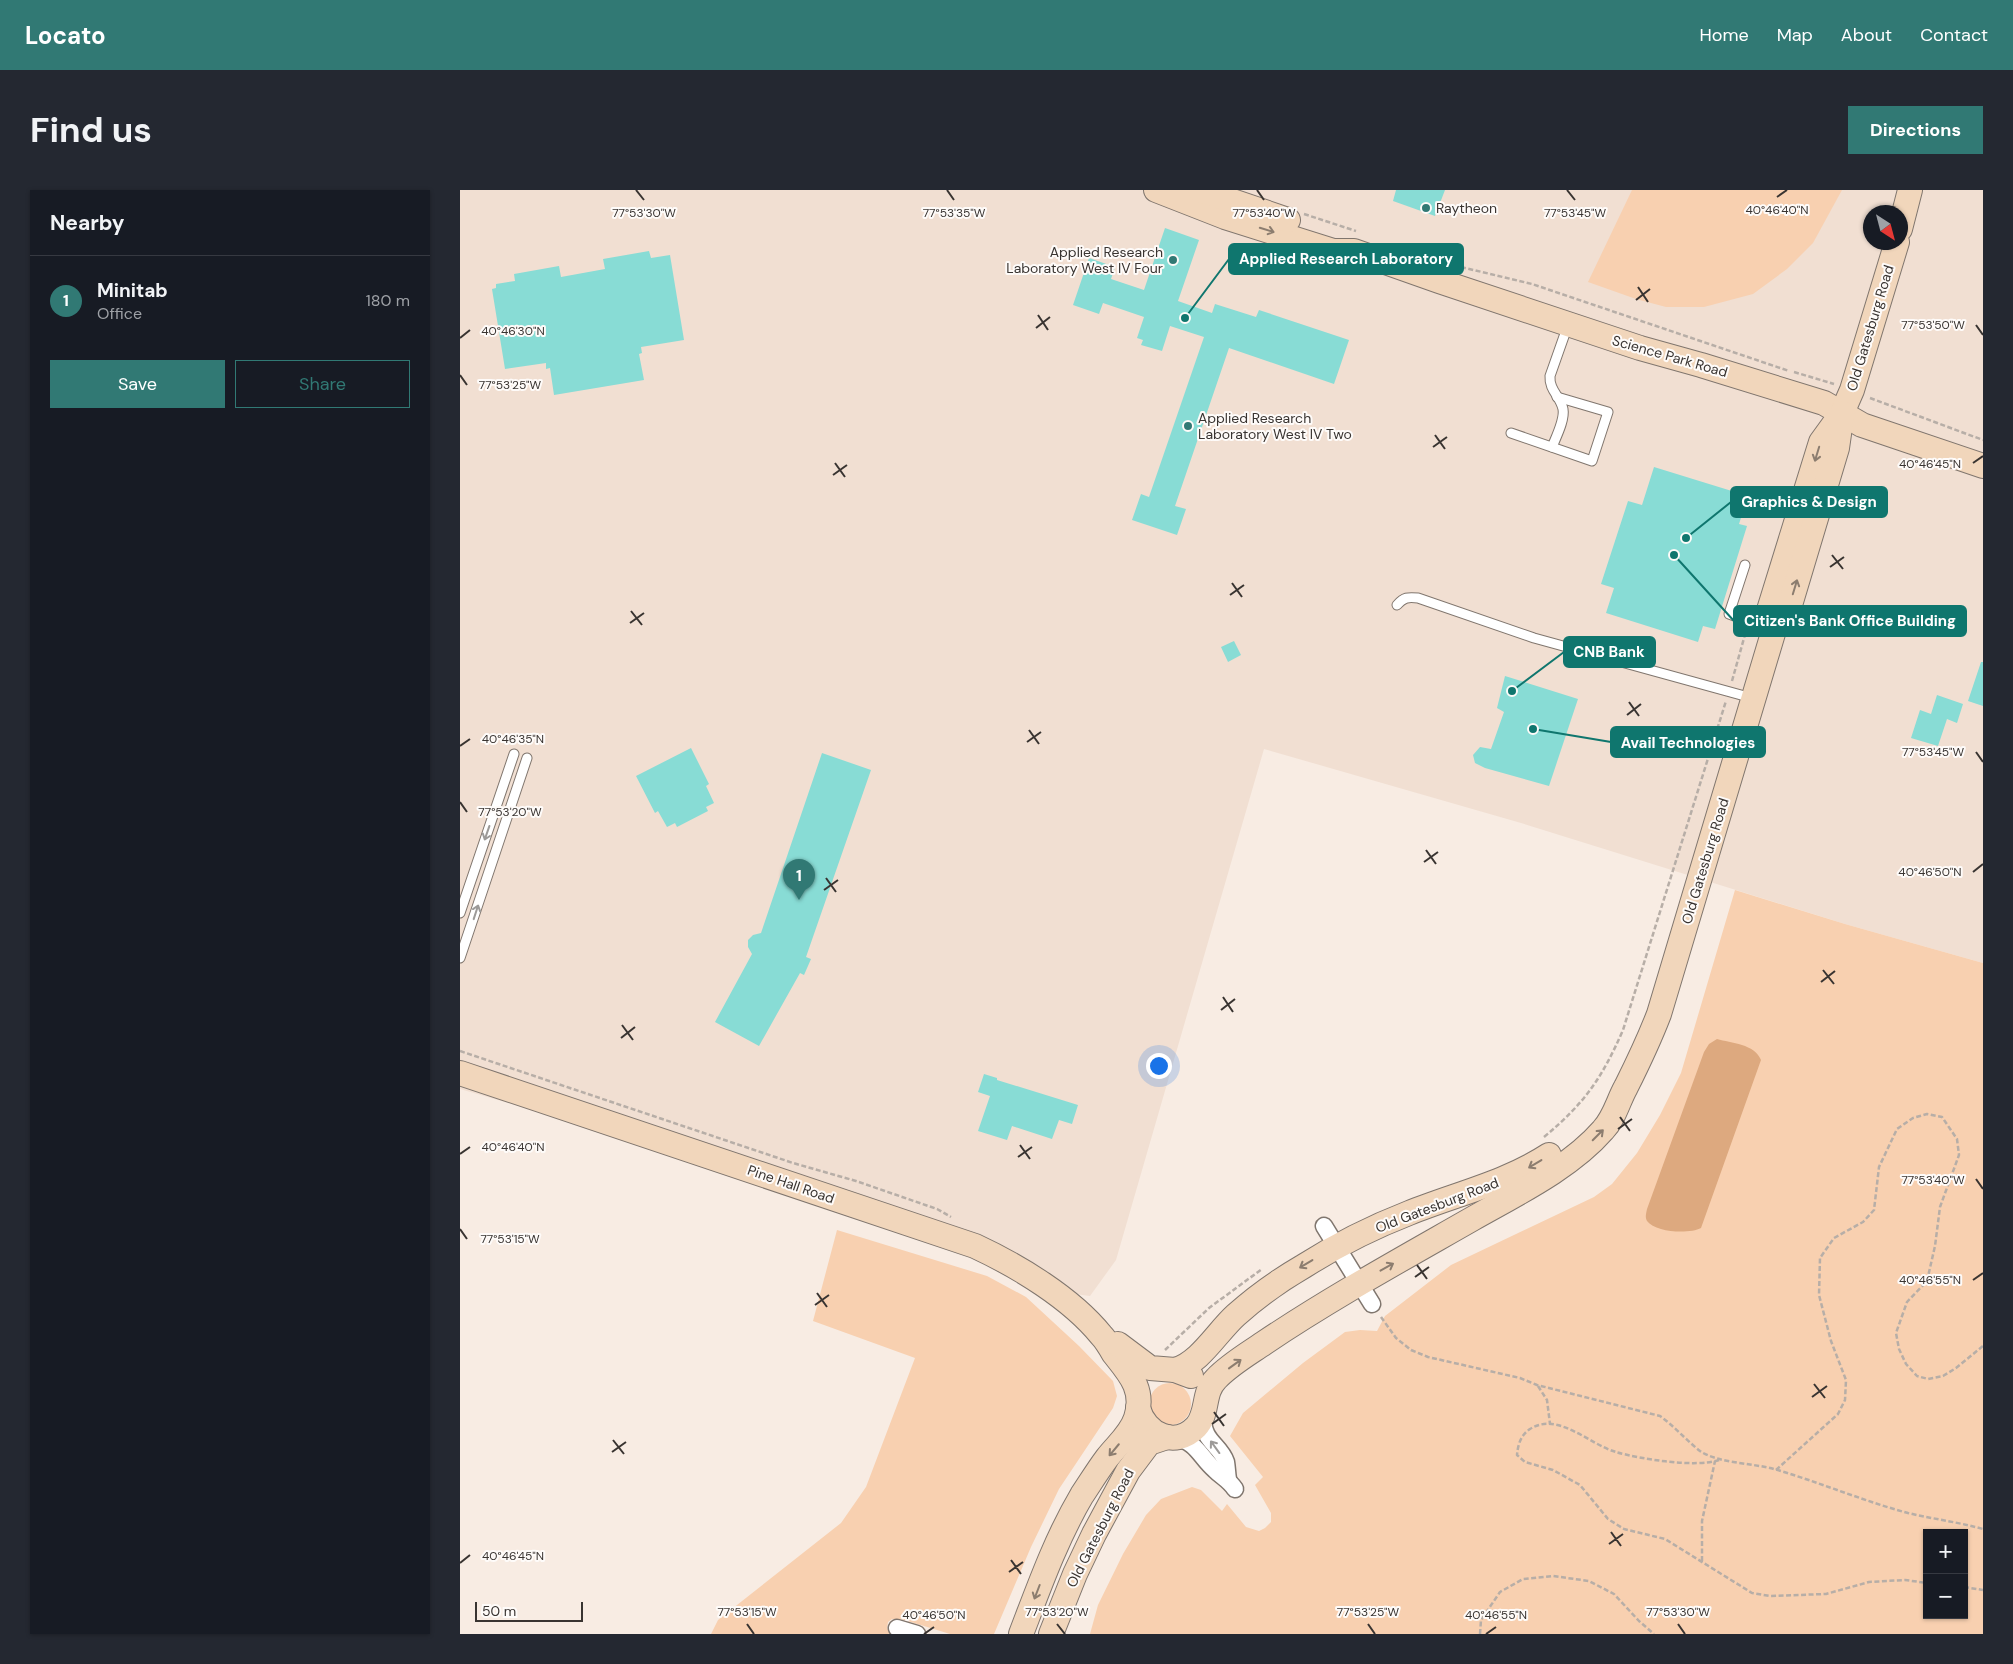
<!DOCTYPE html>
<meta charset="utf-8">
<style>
:root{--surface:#171b24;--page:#242831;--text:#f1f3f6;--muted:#9ea1a6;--line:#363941;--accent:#317974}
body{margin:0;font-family:"DM Sans",sans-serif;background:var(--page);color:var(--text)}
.controls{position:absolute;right:15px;bottom:15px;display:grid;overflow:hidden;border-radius:0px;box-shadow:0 1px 4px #0004}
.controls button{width:45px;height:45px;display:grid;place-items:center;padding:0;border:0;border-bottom:1px solid var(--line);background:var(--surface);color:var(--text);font:25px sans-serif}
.compass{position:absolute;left:1403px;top:15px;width:45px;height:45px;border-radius:50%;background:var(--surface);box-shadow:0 1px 4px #0004;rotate:144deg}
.scale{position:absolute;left:15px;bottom:12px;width:108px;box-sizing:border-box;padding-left:5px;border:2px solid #393431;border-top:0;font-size:14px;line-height:18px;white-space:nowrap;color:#393431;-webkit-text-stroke:4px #fefbf9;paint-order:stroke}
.you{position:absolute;left:698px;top:875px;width:18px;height:18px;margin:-12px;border:4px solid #fff;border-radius:50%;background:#1a73e8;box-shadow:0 0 0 8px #1a73e833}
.badge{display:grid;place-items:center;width:32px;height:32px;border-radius:50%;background:var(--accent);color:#fff;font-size:16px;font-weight:700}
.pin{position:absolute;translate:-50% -41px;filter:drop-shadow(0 1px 2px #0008)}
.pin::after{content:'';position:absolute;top:26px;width:18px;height:15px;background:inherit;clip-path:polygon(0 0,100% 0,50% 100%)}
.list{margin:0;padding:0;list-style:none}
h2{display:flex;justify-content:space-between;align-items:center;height:65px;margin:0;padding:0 20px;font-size:21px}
h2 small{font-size:16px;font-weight:400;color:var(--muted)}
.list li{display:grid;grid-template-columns:32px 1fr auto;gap:15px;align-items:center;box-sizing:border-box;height:90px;padding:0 20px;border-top:1px solid var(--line)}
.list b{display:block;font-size:19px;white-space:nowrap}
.list p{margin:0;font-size:16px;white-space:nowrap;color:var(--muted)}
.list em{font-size:16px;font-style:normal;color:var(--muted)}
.actions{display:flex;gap:10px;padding:15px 20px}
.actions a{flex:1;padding:11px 0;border:1px solid var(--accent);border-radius:0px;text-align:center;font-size:18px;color:var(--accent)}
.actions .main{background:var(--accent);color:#fff}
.map{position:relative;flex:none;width:1523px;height:1444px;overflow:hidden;border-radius:0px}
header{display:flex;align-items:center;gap:30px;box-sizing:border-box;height:70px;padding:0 25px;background:var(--accent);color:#fff}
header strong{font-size:24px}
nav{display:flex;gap:28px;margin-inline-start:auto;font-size:18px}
.intro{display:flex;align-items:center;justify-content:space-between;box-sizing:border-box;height:120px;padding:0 30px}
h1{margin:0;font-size:35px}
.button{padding:12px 22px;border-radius:0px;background:var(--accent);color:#fff;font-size:18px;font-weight:700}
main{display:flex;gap:30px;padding:0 30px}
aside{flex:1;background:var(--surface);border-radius:0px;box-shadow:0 1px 4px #0004}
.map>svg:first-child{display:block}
</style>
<header>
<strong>Locato</strong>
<nav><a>Home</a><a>Map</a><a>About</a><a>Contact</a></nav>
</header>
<div class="intro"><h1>Find us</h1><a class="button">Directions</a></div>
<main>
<aside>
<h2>Nearby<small></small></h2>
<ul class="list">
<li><span class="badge">1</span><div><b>Minitab</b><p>Office</p></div><em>180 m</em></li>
</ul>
<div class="actions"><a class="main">Save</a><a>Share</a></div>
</aside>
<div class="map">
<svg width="1523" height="1444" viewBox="0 0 1523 1444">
<rect width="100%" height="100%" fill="#f8ece3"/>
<path fill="#f1dfd2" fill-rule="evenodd" d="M0,0H1523V773L1385,734L1061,633L804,559L656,1070L630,1106L592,1101L580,1092L325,993L0,899ZM1410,22H1440V52H1410Z"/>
<g fill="#f8d0b0" fill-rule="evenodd">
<polygon points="1172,0 1382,0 1353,53 1327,79 1293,104 1244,117 1206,117 1176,109 1128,92"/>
<path d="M1275,700L1385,734L1523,773V1444H630L638,1415L663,1364L686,1325L701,1309L732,1297L741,1300L762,1321L767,1314L786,1337L799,1341L805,1338L811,1332V1323L795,1295L803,1287L770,1246L783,1223L843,1173L885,1142L900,1140L917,1141L925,1126L991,1075L1134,1007L1152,994L1177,963L1200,925L1221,883ZM1467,1343H1504V1425H1467Z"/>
<polygon points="377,1040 527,1086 566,1107 619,1156 653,1191 657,1206 653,1218 599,1299 571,1357 534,1444 490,1444 441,1429 432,1429 428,1432 427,1438 430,1444 251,1444 258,1430 381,1333 406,1297 455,1168 353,1131"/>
<circle cx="710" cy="1214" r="21"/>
</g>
<path fill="#dda97f" d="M1257,849C1271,853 1295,854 1301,870L1241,1038C1230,1044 1196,1043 1187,1031C1185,1027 1186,1024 1187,1019L1244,862L1249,854Z"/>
<g fill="#88dcd5">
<polygon points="936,0 985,0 975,26 933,11"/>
<polygon points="705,38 739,50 718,111 752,123 755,114 796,127 799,120 889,150 874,194 769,158 715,316 726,319 717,345 672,330 681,304 689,307 744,147 710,136 702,161 681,155 683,150 677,148 684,127 643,113 639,124 613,115 629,68 655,77 651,89 684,100"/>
<polygon points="189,61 191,68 210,65 224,150 181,157 182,163 179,164 184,190 94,205 90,178 86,179 86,173 45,179 32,99 36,98 36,94 55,91 54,84 99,76 101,87 145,79 143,69"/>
<polygon points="1194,277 1288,306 1279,334 1287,336 1255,439 1243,436 1238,452 1146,423 1154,398 1141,394 1168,311 1182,315"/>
<polygon points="774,451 781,465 768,472 761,457"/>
<polygon points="1521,472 1523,472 1523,516 1508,511"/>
<polygon points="1045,486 1118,509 1089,596 1025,578 1015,573 1013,565 1020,557 1031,559 1044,522 1037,518"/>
<polygon points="1477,505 1503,514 1497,533 1487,529 1478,556 1451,548 1460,520 1471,524"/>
<polygon points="231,558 249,594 246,596 254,613 246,617 248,621 217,637 215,633 207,637 198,621 195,623 176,586"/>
<polygon points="362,563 411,580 346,767 351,769 344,785 340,783 299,856 255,832 292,764 288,757 288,750 293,745 301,743"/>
<polygon points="524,884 537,888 537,890 618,915 612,934 599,930 592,949 552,936 547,950 518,941 530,906 518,902"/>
</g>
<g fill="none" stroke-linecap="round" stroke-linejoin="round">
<defs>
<g id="lane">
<polyline points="1051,243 1132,271 1148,222 1097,207"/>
<path d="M1092,257C1096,247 1105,230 1103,219C1100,206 1089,200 1090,186L1108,135"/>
<polyline points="1285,375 1269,424 1311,439"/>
<path d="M937,415C944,407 948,407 958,408L1074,448L1292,508"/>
<polyline points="0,723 54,564"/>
<polyline points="0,768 67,568"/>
</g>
<g id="street">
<polyline points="864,1036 912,1114"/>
<path d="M743,1226C742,1252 760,1254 766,1272C767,1277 767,1284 768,1289"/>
<path d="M715,1247C738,1253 739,1266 755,1280C762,1287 769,1290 775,1299"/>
<polyline points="437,1438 457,1444"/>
</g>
<g id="secondary">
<polyline points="696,0 765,27 873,61 894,61 979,91 1180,158 1241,175 1364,213 1402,235 1523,276"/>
<polyline points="740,0 828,30"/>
<polyline points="1440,39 1450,0"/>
<polyline points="1314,440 1309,420 1361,252 1382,223 1392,200 1437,52"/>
<path d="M0,883L515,1056C558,1076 611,1108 641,1145C646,1150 650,1157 654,1164C670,1184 685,1200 676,1228C671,1244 657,1255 647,1268C638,1280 630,1293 622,1305C596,1349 579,1397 561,1444"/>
<polyline points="658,1154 690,1178 715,1180 731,1186"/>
<path d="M715,1180C740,1173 757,1142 776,1125C797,1106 820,1090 844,1076C877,1055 913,1037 949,1023C996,1004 1046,993 1089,965"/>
<path d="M678,1218C685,1244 715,1259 736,1237C749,1223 742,1203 756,1189C769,1175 788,1164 804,1153C871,1108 942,1069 1012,1029C1056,1004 1110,978 1143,940C1155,927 1158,911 1166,897C1178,873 1189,850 1199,824L1314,440L1327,425L1377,258L1382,223"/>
<polyline points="591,1444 615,1384 634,1344 668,1281 689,1253 707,1247"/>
</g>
</defs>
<use href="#lane" stroke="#80766e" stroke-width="11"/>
<use href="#street" stroke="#80766e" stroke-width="19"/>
<use href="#secondary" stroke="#80766e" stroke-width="26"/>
<g stroke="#b7aea7" stroke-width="2.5" stroke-dasharray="5 2.5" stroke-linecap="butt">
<polyline points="844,24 896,41"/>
<polyline points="1001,77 1072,94 1329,181"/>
<polyline points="1334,182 1374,194"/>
<polyline points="1410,208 1523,250"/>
<polyline points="1272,491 1286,441"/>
<polyline points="0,861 333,973 396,991 477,1019 491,1027"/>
<path d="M1084,947C1125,913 1142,888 1163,840L1266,511"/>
<path d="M921,1127L936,1148L951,1160L968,1167L1060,1188L1077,1195L1200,1226C1214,1236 1226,1250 1240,1261C1257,1273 1292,1273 1314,1279C1359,1292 1403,1311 1448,1323C1473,1329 1498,1332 1523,1339"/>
<polyline points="705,1160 749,1118 802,1079"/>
<polyline points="1078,1196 1087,1210 1090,1234"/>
<path d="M1259,1270C1236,1278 1180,1269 1156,1262C1130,1255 1098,1221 1070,1239C1061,1245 1058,1254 1057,1265L1065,1272L1093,1280L1120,1295L1148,1329L1164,1339L1205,1349L1292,1403L1310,1406L1366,1404L1409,1392L1445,1390L1467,1393"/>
<polyline points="1316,1280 1378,1224 1385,1210 1386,1190 1371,1151 1359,1105 1360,1068 1374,1048 1403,1032 1414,1020 1419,977 1437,939 1453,928 1467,924 1482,927 1497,949 1499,965 1480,1017 1475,1056 1467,1091 1447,1112 1436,1143 1439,1159 1446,1174 1457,1186 1468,1189 1483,1186 1496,1178 1523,1156"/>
<polyline points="1242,1371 1242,1331 1255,1271"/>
<polyline points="1504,1397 1523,1400"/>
<polyline points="1020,1444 1021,1430 1040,1402 1063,1389 1093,1386 1129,1391 1154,1404 1179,1431 1194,1444"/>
</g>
<use href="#lane" stroke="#fff" stroke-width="9"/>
<use href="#street" stroke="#fff" stroke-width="16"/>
<use href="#secondary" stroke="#f1d6bb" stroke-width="24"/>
</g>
<defs><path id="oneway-shaft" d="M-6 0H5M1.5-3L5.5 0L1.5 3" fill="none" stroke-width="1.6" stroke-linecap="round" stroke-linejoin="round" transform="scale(1.25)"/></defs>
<g stroke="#8c7d6f">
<use href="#oneway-shaft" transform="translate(807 40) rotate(17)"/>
<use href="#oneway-shaft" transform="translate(1357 264) rotate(107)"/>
<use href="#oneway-shaft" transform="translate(1335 397) rotate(-73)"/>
<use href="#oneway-shaft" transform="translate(1138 945) rotate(-45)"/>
<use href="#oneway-shaft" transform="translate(1075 974) rotate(149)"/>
<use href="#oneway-shaft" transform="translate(846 1074) rotate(149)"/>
<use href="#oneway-shaft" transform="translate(927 1077) rotate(-29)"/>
<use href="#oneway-shaft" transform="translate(775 1174) rotate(-36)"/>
<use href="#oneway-shaft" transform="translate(654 1260) rotate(130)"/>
<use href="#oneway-shaft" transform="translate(577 1402) rotate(111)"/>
</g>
<g stroke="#9c9a98">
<use href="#oneway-shaft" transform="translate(27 643) rotate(109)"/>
<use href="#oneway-shaft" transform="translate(16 722) rotate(-72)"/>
<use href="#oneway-shaft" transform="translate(755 1257) rotate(-126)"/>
</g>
<path fill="none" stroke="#393431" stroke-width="2" d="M176,0L184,10M487,0L494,10M797,0L804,10M1107,0L1115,10M1317,7L1327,0M1178,97L1188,112M1176,110L1190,99M578,125L588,140M1516,135L1523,145M576,138L590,127M0,148L10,140M0,185L7,195M975,245L985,259M973,257L987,247M375,273L385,287M1513,273L1523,266M373,285L387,275M1372,365L1383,379M1370,377L1384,367M772,393L782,407M770,405L784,395M171,421L182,435M170,433L184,423M1169,512L1179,526M1167,525L1181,514M569,540L579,554M567,552L581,542M0,556L10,549M1516,562L1523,572M0,612L7,622M966,660L976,674M964,672L978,662M1513,682L1523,674M366,688L376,702M364,700L378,690M1363,780L1374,794M1361,792L1375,781M763,807L773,822M761,820L775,809M162,835L173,850M161,848L175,837M1160,927L1170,941M1158,939L1172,929M560,955L570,969M0,964L10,957M558,967L572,957M1516,989L1523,999M0,1039L7,1049M957,1075L967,1089M955,1087L969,1077M1513,1090L1523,1083M357,1103L367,1117M355,1115L369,1105M1354,1194L1365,1208M1352,1207L1367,1196M754,1222L764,1236M752,1234L766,1224M153,1250L164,1264M152,1262L166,1252M1151,1342L1161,1356M1149,1354L1163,1344M551,1370L561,1384M0,1373L10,1365M549,1382L563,1372M287,1434L294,1444M597,1434L605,1444M908,1434L915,1444M1218,1434L1225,1444M464,1444L474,1437M1026,1444L1036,1437"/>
<g fill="#317974" stroke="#fefbf9" stroke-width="2">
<circle cx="966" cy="18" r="5"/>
<circle cx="713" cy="70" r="5"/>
<circle cx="728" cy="236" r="5"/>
</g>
<g text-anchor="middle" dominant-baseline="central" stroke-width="4" stroke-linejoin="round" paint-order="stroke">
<g font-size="14" fill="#393431" stroke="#fefbf9" text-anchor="start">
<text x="976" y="18">Raytheon</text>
<text x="703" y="62" text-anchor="end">Applied Research<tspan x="703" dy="16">Laboratory West IV Four</tspan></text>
<text x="738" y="228">Applied Research<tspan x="738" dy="16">Laboratory West IV Two</tspan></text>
</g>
<g font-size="14" fill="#393431" stroke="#fefbf9">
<text transform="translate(1410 138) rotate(-73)">Old Gatesburg Road</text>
<text transform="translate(1210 166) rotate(16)">Science Park Road</text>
<text transform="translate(1245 671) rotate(-73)">Old Gatesburg Road</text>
<text transform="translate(331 994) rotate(19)">Pine Hall Road</text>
<text transform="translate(977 1015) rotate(-21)">Old Gatesburg Road</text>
<text transform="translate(640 1338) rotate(-63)">Old Gatesburg Road</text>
</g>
</g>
<g font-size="12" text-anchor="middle" fill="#393431" stroke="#fefbf9" stroke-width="4" stroke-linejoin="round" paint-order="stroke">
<text x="1317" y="24">40°46'40"N</text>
<text x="184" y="27">77°53'30"W</text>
<text x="494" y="27">77°53'35"W</text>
<text x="804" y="27">77°53'40"W</text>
<text x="1115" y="27">77°53'45"W</text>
<text x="1473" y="139">77°53'50"W</text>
<text x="53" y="145">40°46'30"N</text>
<text x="50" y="199">77°53'25"W</text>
<text x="1470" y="278">40°46'45"N</text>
<text x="53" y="553">40°46'35"N</text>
<text x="1473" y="566">77°53'45"W</text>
<text x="50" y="626">77°53'20"W</text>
<text x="1470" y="686">40°46'50"N</text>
<text x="53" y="961">40°46'40"N</text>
<text x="1473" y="994">77°53'40"W</text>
<text x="50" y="1053">77°53'15"W</text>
<text x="1470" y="1094">40°46'55"N</text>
<text x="53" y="1370">40°46'45"N</text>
<text x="287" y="1426">77°53'15"W</text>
<text x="597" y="1426">77°53'20"W</text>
<text x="908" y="1426">77°53'25"W</text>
<text x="1218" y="1426">77°53'30"W</text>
<text x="474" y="1429">40°46'50"N</text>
<text x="1036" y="1429">40°46'55"N</text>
</g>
<path fill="none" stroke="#0f766e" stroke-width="2" d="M725 128L769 69M1226 348L1271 312M1214 365L1274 431M1052 501L1104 462M1073 539L1151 552"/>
<g fill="#0f766e" stroke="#fefbf9" stroke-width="2">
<circle cx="725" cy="128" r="5"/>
<circle cx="1226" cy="348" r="5"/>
<circle cx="1214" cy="365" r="5"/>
<circle cx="1052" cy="501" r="5"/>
<circle cx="1073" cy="539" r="5"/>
</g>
<g fill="#0f766e" stroke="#0f766e" stroke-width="2">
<rect x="769" y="54" width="234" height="30" rx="5"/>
<rect x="1271" y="297" width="156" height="30" rx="5"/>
<rect x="1274" y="416" width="232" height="30" rx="5"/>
<rect x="1104" y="447" width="91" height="30" rx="5"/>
<rect x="1151" y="537" width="154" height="30" rx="5"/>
</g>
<g font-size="15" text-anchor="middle" font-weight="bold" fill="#fff">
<text x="886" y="74">Applied Research Laboratory</text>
<text x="1349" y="317">Graphics &amp; Design</text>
<text x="1390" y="436">Citizen's Bank Office Building</text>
<text x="1149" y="467">CNB Bank</text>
<text x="1228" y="558">Avail Technologies</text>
</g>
</svg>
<div class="controls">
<button>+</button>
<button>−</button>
</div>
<svg class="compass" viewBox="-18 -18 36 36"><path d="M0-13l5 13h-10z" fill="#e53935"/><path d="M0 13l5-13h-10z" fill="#9ea1a6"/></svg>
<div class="scale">50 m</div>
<div class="you"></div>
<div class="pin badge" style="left:339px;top:710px">1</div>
</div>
</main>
